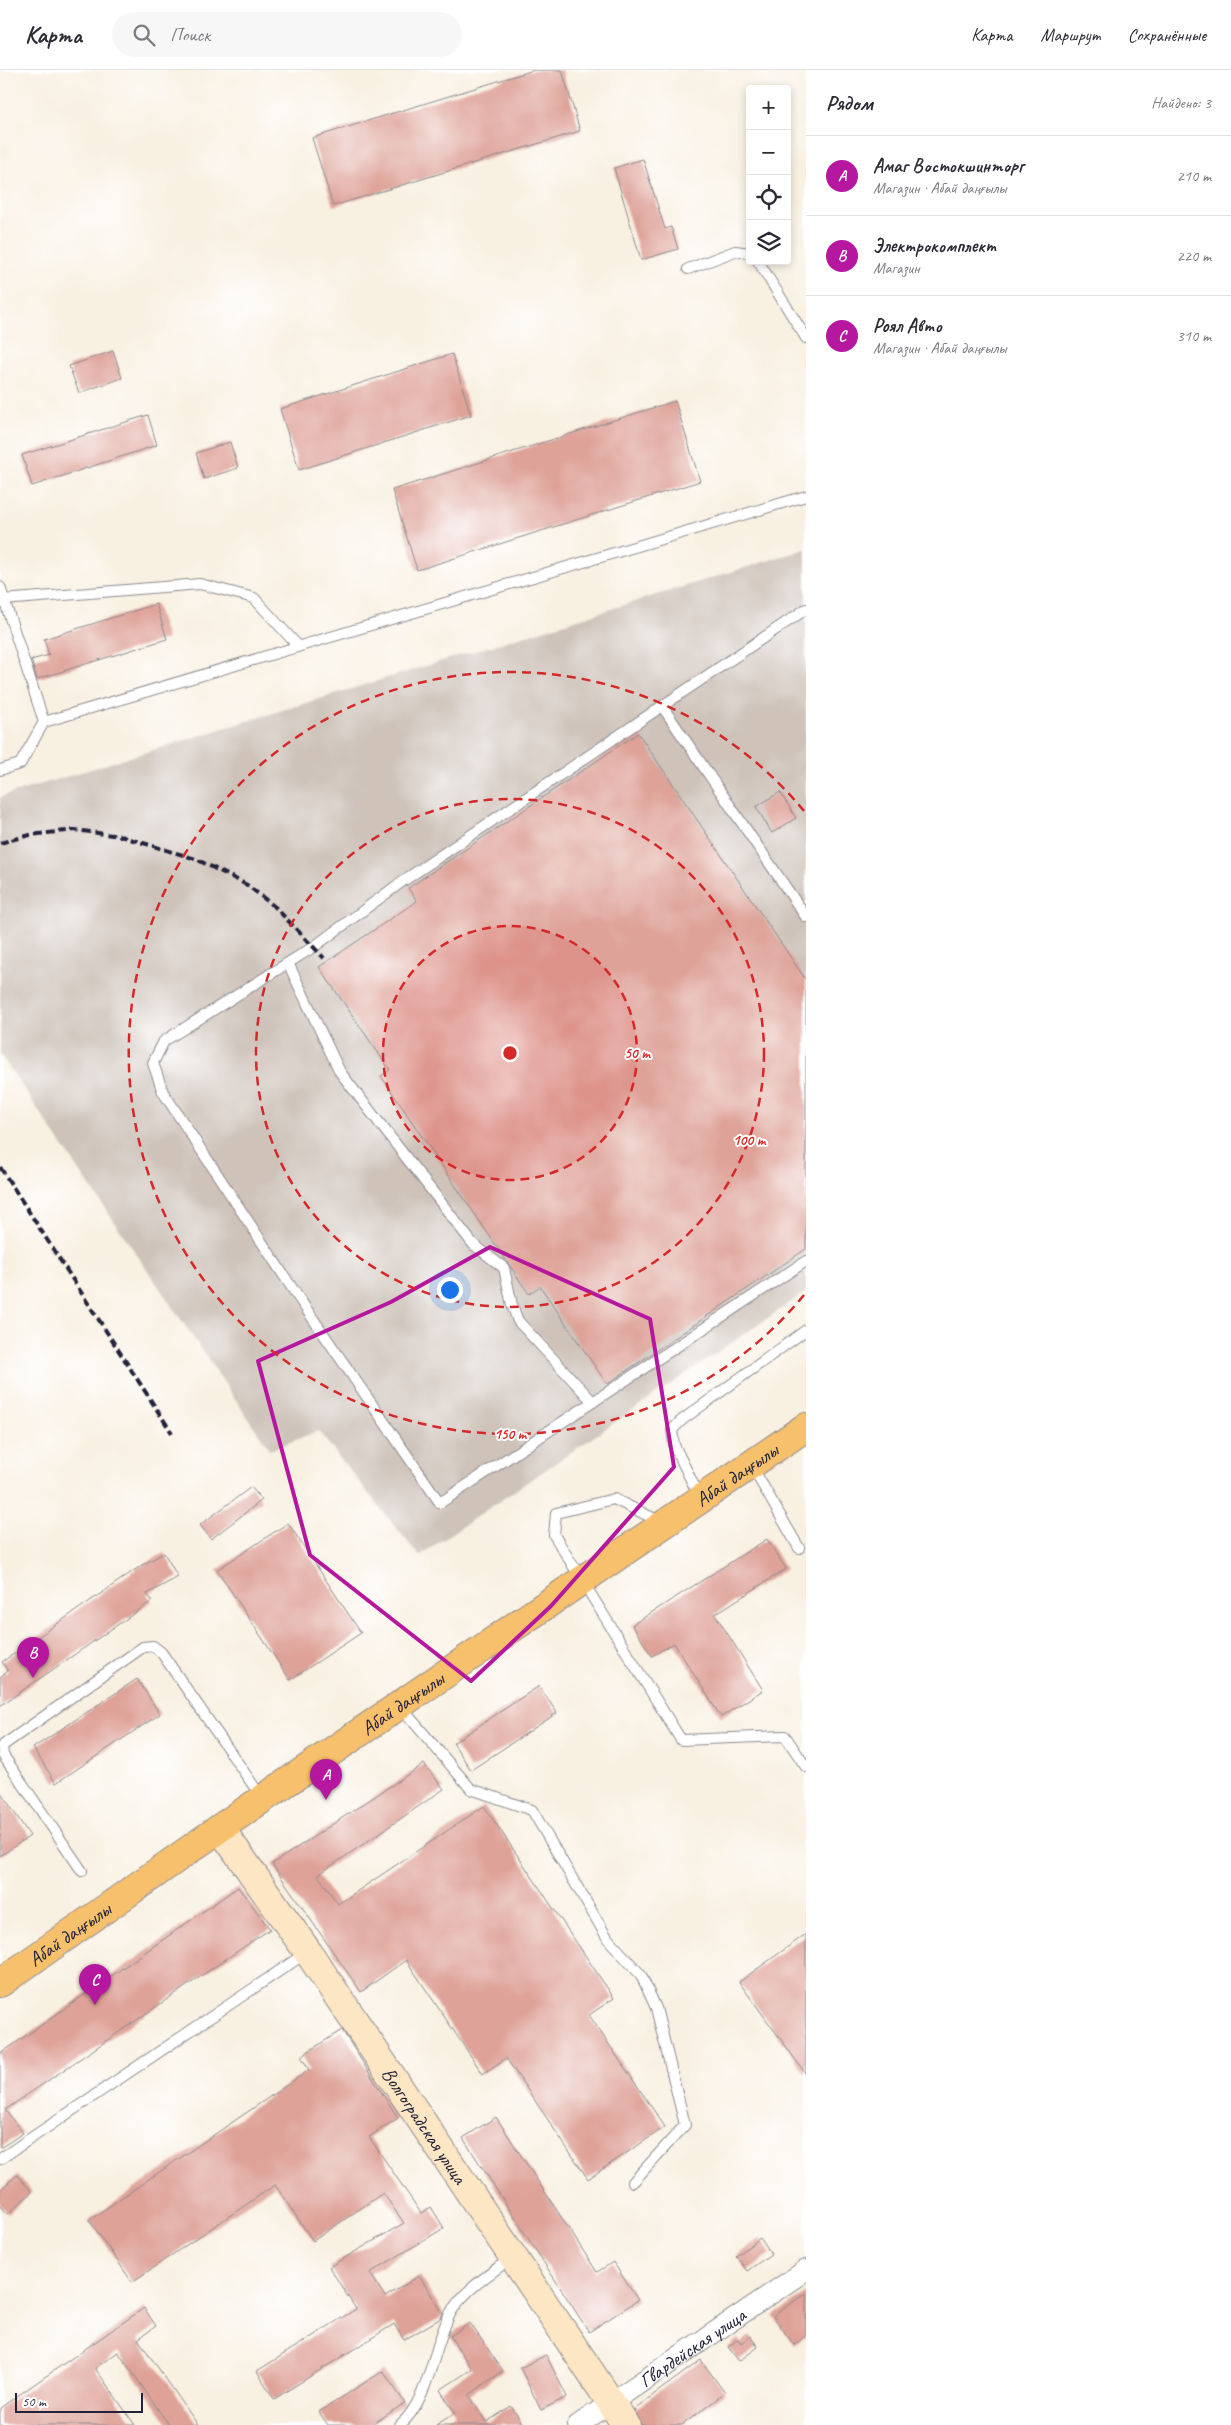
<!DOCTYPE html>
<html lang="ru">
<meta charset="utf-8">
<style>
:root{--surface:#fff;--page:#f7f7f7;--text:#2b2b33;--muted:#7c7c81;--line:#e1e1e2;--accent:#b5179e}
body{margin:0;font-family:Caveat,sans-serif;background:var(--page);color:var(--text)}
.controls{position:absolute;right:15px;top:15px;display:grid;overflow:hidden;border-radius:5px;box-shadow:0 2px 8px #0003}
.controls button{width:45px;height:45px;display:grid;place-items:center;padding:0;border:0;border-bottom:1px solid var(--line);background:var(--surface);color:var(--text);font:25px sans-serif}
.scale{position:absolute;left:15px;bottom:12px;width:128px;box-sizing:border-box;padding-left:5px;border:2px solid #22223b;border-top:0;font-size:14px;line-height:18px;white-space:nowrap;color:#22223b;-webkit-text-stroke:4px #fff;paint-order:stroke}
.you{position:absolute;left:449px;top:1219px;width:18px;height:18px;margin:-12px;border:4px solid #fff;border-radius:50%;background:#1a73e8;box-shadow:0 0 0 8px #1a73e833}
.badge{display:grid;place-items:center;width:32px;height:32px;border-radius:50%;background:var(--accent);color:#fff;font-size:16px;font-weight:700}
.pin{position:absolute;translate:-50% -41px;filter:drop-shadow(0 1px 2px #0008)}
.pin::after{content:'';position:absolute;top:26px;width:18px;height:15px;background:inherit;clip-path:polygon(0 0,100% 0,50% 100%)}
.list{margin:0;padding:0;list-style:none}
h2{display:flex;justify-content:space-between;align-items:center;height:65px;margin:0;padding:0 20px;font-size:21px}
h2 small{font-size:16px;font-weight:400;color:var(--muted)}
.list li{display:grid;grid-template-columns:32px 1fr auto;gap:15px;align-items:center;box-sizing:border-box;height:80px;padding:0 20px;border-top:1px solid var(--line)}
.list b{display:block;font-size:19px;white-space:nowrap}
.list p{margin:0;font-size:16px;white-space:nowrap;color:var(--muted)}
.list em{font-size:16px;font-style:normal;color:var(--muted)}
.icon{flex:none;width:28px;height:28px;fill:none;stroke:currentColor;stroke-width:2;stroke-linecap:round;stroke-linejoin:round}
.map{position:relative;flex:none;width:806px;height:2355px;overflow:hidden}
header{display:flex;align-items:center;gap:30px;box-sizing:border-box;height:70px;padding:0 25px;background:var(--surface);border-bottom:1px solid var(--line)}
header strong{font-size:24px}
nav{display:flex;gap:28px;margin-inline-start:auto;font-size:18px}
.search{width:350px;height:45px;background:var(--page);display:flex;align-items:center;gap:12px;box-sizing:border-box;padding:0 18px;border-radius:28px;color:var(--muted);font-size:19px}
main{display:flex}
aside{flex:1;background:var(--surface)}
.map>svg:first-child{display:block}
</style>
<header>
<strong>Карта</strong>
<div class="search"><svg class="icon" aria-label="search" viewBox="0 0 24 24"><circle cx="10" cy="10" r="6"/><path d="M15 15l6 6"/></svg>Поиск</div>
<nav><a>Карта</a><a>Маршрут</a><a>Сохранённые</a></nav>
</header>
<main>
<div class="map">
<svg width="806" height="2355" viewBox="0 0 806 2355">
<rect width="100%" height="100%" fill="#fff"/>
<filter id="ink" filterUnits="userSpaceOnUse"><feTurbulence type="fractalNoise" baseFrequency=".02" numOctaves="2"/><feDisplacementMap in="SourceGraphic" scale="10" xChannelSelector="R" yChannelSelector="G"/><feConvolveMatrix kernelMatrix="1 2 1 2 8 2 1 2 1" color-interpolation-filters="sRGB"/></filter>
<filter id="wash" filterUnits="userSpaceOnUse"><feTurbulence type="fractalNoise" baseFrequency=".0096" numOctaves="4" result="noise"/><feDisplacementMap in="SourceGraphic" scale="20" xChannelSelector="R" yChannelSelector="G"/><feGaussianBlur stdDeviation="1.12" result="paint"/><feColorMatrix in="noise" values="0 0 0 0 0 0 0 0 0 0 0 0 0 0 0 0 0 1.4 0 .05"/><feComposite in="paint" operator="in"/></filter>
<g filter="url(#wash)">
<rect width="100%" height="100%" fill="#f8f0e1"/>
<polygon fill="#cec2b9" points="806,479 806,1222 419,1486 318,1361 270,1380 0,984 0,727"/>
<g id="blocks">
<g fill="#dea298">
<polygon points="534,0 562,0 580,61 333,136 312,68"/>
<polygon points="643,89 665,159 671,157 678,179 641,190 614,98"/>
<polygon points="113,281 122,308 79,323 69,296"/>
<polygon points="452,284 471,345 299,400 280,339"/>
<polygon points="675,331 700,411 417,500 392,420"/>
<polygon points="148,345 157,375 32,416 22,385"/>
<polygon points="230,372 238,398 204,409 196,383"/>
<polygon points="156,534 167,569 37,609 31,590 49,585 44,569"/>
<polygon points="638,663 806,910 806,1179 607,1314 540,1216 529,1224 381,1006 390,1000 319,897 417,831 408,818"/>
<polygon points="780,722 796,748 772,763 756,737"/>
<polygon points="251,1417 262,1430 211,1469 200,1455"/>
<polygon points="288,1453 361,1563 290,1610 217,1500"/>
<polygon points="767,1469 786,1499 715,1544 763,1620 721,1647 674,1573 652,1586 632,1555"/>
<polygon points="164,1483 178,1507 147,1524 152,1531 0,1636 0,1607 8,1601 2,1592 142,1495"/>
<polygon points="137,1609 160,1644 56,1713 33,1678"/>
<polygon points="539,1616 557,1643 471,1700 453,1673"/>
<polygon points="424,1694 444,1719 318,1805 338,1834 484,1736 614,1928 589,1945 665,2057 588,2109 506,1988 483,2004 406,1890 361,1922 272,1794"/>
<polygon points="0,1721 30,1766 0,1786"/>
<polygon points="238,1817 270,1859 5,2040 23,2063 0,2078 0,1984"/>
<polygon points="806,1864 806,2004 739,1912"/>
<polygon points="342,1960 398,2048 369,2067 421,2143 431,2137 444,2158 370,2203 385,2227 419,2206 443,2243 441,2248 404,2270 394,2254 274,2329 257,2301 356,2239 329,2197 404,2153 383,2123 313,2171 275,2115 132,2212 89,2150 309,2000 301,1986"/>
<polygon points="496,2047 597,2202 613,2192 638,2230 589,2262 463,2068"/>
<polygon points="17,2105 32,2122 8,2144 0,2135 0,2120"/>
<polygon points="760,2168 771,2184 747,2201 736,2186"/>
<polygon points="806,2223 806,2266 794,2275 773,2246"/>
<polygon points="144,2238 156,2256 138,2269 198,2355 169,2355 118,2282 95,2298 135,2355 0,2355 0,2338"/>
<polygon points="470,2253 503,2301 469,2325 487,2352 511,2336 523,2355 436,2355 455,2343 440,2320 472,2299 450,2266"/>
<polygon points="750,2266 758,2277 739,2291 728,2277 738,2269 741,2273"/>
<polygon points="546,2285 567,2327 541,2340 520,2298"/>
<polygon points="701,2290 725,2323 682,2355 641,2355 634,2339"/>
<polygon points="383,2301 405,2333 371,2355 328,2355 319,2342"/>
</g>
</g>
</g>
<g filter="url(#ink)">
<use href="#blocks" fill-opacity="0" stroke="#8d898e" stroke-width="1"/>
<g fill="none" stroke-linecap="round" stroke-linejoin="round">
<defs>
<g id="lane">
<polyline points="758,191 806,268"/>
<polyline points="688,199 735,181 750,183"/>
<polyline points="0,517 44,652"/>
<polyline points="3,530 200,514 254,528 298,576"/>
<polyline points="806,539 403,811 315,876 164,971 153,993 163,1022 298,1227 440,1433 806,1191"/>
<polyline points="662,636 806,847"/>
<polyline points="0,700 20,694 44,652 806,426"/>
<polyline points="288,893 340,1002 473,1174 504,1198 512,1235 518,1251 593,1332"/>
<polyline points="751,1395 799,1478"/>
<polyline points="700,1428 674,1375 672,1360 682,1350 806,1260"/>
<polyline points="661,1452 614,1429 556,1443 554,1465 681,1670 785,1666 806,1697"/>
<polyline points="400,1636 471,1719 532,1740 608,1869 641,1905 656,1938 685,2055 633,2112"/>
<polyline points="82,1801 3,1685 2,1676 143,1577 153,1576 161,1582 262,1728"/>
<polyline points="0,2089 306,1883"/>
<path d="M400,2355C429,2330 433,2278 450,2244C463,2220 491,2204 512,2187"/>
</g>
<g id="street">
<path id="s1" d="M578,2355L806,2200"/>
</g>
<g id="secondary">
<path id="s2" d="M220,1758L308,1882L626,2355"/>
</g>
<g id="primary">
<path id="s3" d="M0,1913L220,1758L806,1357"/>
</g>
</defs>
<use href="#lane" stroke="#8d898e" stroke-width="12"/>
<use href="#street" stroke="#8d898e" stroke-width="22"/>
<use href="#secondary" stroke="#8d898e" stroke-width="30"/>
<use href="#primary" stroke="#8d898e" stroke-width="30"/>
<use href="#lane" stroke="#fff" stroke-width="10"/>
<use href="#street" stroke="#fff" stroke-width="20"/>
<use href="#secondary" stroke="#fce6c4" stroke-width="28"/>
<use href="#primary" stroke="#f7c06c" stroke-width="28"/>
<g stroke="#22223b" stroke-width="4" stroke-dasharray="8 4" stroke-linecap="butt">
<polyline points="0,773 30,765 75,760 120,766 196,789 247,815 275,837 324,888"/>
<polyline points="0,1097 172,1363"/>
</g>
</g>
</g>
<path fill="none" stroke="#b5179e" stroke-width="4" stroke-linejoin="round" d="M490,1177L650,1249L674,1397L551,1536L471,1611L310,1485L258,1291L391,1232Z"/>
<circle cx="510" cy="983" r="127" fill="#d62828" fill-opacity=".12"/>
<g fill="none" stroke="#d62828" stroke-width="2.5" stroke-dasharray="9 6">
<circle cx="510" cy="983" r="127"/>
<circle cx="510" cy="983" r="254"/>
<path d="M804 1225A381 381 0 1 1 804 741"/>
</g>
<g text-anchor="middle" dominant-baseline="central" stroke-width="4" stroke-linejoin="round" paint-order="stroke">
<g font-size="20" fill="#22223b" stroke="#fff">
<text stroke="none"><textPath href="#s3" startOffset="895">Абай даңғылы</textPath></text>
<text stroke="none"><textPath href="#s3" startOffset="490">Абай даңғылы</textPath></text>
<text stroke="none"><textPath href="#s3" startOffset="85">Абай даңғылы</textPath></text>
<text stroke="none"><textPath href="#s2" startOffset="361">Волгоградская улица</textPath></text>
<text stroke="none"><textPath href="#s1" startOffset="138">Гвардейская улица</textPath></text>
</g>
</g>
<circle cx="510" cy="983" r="8" fill="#d62828" stroke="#fff" stroke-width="2.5"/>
<g font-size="15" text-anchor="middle" font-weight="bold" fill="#d62828" stroke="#fff" stroke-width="4" stroke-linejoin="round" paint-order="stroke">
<text x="637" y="988">50 m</text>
<text x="749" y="1075">100 m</text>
<text x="510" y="1369">150 m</text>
</g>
</svg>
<div class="controls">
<button>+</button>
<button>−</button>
<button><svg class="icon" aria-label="locate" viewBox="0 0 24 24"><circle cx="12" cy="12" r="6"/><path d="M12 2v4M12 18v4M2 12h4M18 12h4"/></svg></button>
<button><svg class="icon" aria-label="layers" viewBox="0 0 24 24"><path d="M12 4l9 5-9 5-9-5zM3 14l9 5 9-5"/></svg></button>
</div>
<div class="scale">50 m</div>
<div class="you"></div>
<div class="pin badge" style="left:326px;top:1730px">A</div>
<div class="pin badge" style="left:33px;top:1608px">B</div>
<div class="pin badge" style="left:95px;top:1935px">C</div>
</div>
<aside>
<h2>Рядом<small>Найдено: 3</small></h2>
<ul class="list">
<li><span class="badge">A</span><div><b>Амаг Востокшинторг</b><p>Магазин · Абай даңғылы</p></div><em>210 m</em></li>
<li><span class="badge">B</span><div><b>Электрокомплект</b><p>Магазин</p></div><em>220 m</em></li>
<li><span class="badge">C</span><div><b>Роял Авто</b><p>Магазин · Абай даңғылы</p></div><em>310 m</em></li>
</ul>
</aside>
</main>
